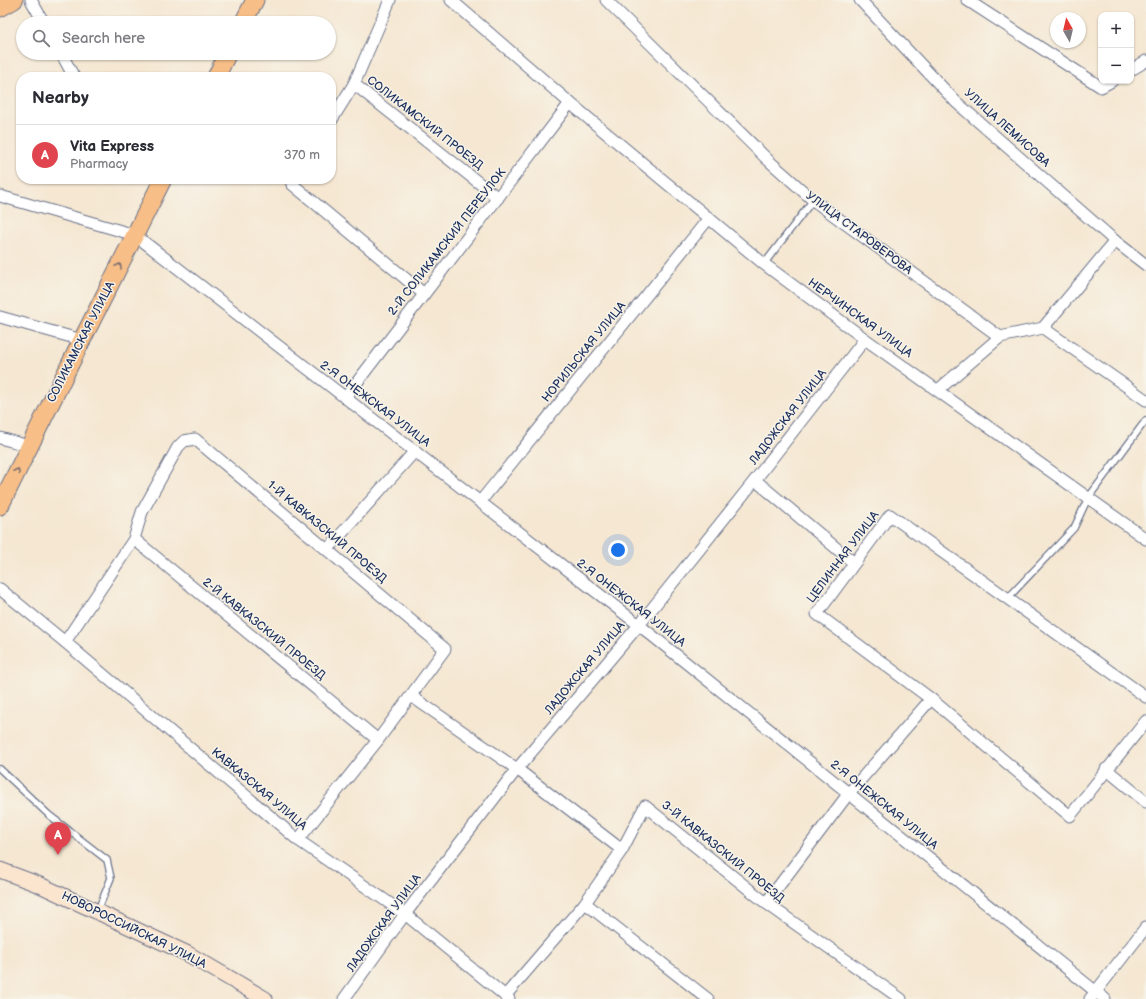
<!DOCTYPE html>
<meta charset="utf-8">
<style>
:root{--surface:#fff;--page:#f2f2f3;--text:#2b2b33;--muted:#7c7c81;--line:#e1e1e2;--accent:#b5179e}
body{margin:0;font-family:"Balsamiq Sans",sans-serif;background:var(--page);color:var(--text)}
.controls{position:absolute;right:12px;top:12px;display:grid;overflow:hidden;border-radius:8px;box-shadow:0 1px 3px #0004}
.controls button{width:36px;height:36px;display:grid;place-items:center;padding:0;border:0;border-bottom:1px solid var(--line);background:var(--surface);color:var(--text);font:20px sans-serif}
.compass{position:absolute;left:1050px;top:12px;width:36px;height:36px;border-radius:50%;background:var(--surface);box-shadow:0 1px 3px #0004;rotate:352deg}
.you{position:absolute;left:618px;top:550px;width:14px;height:14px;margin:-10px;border:3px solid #fff;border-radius:50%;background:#1a73e8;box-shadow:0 0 0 6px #1a73e833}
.badge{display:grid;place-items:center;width:26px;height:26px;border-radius:50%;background:var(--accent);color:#fff;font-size:13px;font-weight:700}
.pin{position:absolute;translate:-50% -33px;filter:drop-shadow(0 1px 2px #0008)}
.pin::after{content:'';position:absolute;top:21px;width:14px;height:12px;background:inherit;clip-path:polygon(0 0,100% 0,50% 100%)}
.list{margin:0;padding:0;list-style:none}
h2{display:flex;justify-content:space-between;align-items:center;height:52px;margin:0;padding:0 16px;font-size:17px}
h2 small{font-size:13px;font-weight:400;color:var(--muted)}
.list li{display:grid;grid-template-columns:26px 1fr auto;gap:12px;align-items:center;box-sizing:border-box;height:60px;padding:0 16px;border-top:1px solid var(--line)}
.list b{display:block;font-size:15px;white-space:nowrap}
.list p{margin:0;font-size:13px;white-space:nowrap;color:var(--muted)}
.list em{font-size:13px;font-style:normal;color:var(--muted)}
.icon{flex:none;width:22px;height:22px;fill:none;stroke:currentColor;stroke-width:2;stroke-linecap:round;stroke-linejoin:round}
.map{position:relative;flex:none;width:1146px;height:999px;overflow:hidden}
.search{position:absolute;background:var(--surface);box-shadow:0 1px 3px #0004;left:16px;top:16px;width:320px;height:44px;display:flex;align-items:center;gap:10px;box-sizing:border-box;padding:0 14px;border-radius:22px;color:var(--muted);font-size:15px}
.panel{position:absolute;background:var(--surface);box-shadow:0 1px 3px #0004;left:16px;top:72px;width:320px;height:112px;border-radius:16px}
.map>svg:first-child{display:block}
</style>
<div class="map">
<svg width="1146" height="999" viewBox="0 0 1146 999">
<rect width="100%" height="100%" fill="#f7f3e8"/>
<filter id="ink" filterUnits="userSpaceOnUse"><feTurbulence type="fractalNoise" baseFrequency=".025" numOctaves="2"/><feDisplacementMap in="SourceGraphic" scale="8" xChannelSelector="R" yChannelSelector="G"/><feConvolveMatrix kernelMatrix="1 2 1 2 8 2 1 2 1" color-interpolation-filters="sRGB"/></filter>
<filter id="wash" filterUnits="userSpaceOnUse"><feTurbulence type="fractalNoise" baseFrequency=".012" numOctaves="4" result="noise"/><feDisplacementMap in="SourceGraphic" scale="16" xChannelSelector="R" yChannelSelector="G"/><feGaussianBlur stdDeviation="0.9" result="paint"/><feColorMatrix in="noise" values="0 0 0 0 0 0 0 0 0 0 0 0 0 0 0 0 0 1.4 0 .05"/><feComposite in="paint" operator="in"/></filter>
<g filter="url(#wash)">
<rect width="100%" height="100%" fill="#f5e7d2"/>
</g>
<g filter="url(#ink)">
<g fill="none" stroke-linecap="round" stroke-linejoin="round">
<defs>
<g id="lane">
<polyline points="764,264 813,200"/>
<polyline points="1008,598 1074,528 1088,498 1146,420"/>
<polyline points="0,769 49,815 107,860 111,878 98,910"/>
</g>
<g id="street">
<polyline points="31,0 44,23"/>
<polyline points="451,0 570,103 764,264 865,339 1146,539"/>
<polyline points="606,0 768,160 813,200 1000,337 1043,328 1146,400"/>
<polyline points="860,0 956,102 1115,241 1146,265"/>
<polyline points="967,0 1101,87 1112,81"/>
<polyline points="61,53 74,77"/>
<polyline points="1131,70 1146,61"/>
<polyline points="354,84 498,198"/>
<polyline points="331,121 354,84 390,0"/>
<polyline points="295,179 292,184 424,294"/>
<polyline points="0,196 135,235 639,625 1105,999"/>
<polyline points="0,317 82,340"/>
<polyline points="1043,328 1115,241"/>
<polyline points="938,390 1000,337"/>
<polyline points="345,398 570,103"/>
<polyline points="0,438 29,446"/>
<polyline points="755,480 854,563"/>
<polyline points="480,502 709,218"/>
<polyline points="134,539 378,740"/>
<polyline points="327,550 415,451"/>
<polyline points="0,589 65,642 298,840 405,914 509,999"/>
<polyline points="65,642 134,539 142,512 178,447 184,441 195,439 445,649 378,740 298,840"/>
<polyline points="411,696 517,769 622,850"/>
<polyline points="1146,697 890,515 817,614 931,699 1070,816 1146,721"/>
<polyline points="1106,769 1146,802"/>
<polyline points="585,903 708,999"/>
<polyline points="766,903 849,793 931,699"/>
<polyline points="505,996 585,903 622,850 645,806 766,903 901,999"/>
<polyline points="344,999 405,914 517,769 639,625 755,480 865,339"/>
<polyline points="1090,999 1146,927"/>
</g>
<polyline id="secondary" points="0,870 40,885 188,954 265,999"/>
<g id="primary">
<polyline points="0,8 14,0"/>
<polyline points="243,23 255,0"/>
<polyline points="216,77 228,53"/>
<polyline points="0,506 82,340 163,179"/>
</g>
</defs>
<use href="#lane" stroke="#676f87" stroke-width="8"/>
<use href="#street" stroke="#676f87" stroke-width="13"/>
<use href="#secondary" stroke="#676f87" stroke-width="17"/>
<use href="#primary" stroke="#676f87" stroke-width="19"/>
<use href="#lane" stroke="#fff" stroke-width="5.5"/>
<use href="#street" stroke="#fff" stroke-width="11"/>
<use href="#secondary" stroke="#fce5cf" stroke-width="15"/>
<use href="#primary" stroke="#f7be87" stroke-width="17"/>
</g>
<defs><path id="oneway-chevron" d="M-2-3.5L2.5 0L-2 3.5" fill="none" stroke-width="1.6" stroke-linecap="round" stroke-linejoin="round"/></defs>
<g stroke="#7e6f70">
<use href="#oneway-chevron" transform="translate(119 266) rotate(-63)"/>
<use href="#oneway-chevron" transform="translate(17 471) rotate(-64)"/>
</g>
</g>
<g text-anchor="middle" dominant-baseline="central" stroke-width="3" stroke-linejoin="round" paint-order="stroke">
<g font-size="12" fill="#1b2f5e" stroke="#f7f3e8">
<text transform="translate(425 123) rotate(38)">СОЛИКАМСКИЙ ПРОЕЗД</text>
<text transform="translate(1007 128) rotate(42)">УЛИЦА ЛЕМИСОВА</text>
<text transform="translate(859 233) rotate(37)">УЛИЦА СТАРОВЕРОВА</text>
<text transform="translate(447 242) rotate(-52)">2-Й СОЛИКАМСКИЙ ПЕРЕУЛОК</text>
<text transform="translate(860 318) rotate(36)">НЕРЧИНСКАЯ УЛИЦА</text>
<text transform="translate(81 342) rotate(-63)">СОЛИКАМСКАЯ УЛИЦА</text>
<text transform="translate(584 352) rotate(-51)">НОРИЛЬСКАЯ УЛИЦА</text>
<text transform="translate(375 404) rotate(37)">2-Я ОНЕЖСКАЯ УЛИЦА</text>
<text transform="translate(788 417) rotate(-52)">ЛАДОЖСКАЯ УЛИЦА</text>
<text transform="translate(327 532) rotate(40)">1-Й КАВКАЗСКИЙ ПРОЕЗД</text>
<text transform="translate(843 557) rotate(-53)">ЦЕЛИННАЯ УЛИЦА</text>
<text transform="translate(631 603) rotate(38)">2-Я ОНЕЖСКАЯ УЛИЦА</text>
<text transform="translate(264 629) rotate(39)">2-Й КАВКАЗСКИЙ ПРОЕЗД</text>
<text transform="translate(585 668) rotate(-50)">ЛАДОЖСКАЯ УЛИЦА</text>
<text transform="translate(259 789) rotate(40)">КАВКАЗСКАЯ УЛИЦА</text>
<text transform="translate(884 805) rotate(39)">2-Я ОНЕЖСКАЯ УЛИЦА</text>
<text transform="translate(723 852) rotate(39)">3-Й КАВКАЗСКИЙ ПРОЕЗД</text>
<text transform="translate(384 923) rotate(-54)">ЛАДОЖСКАЯ УЛИЦА</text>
<text transform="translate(134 930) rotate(26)">НОВОРОССИЙСКАЯ УЛИЦА</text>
</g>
</g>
</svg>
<div class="controls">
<button>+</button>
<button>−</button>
</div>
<svg class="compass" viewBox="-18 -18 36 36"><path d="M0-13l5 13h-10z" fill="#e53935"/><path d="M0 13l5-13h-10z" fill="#7c7c81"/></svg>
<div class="you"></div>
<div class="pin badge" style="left:58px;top:855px;background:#e0444e">A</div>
<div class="search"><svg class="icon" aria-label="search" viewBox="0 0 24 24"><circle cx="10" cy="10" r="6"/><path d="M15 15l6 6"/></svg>Search here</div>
<section class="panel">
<h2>Nearby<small></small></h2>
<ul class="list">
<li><span class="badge" style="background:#e0444e">A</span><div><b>Vita Express</b><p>Pharmacy</p></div><em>370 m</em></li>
</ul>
</section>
</div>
